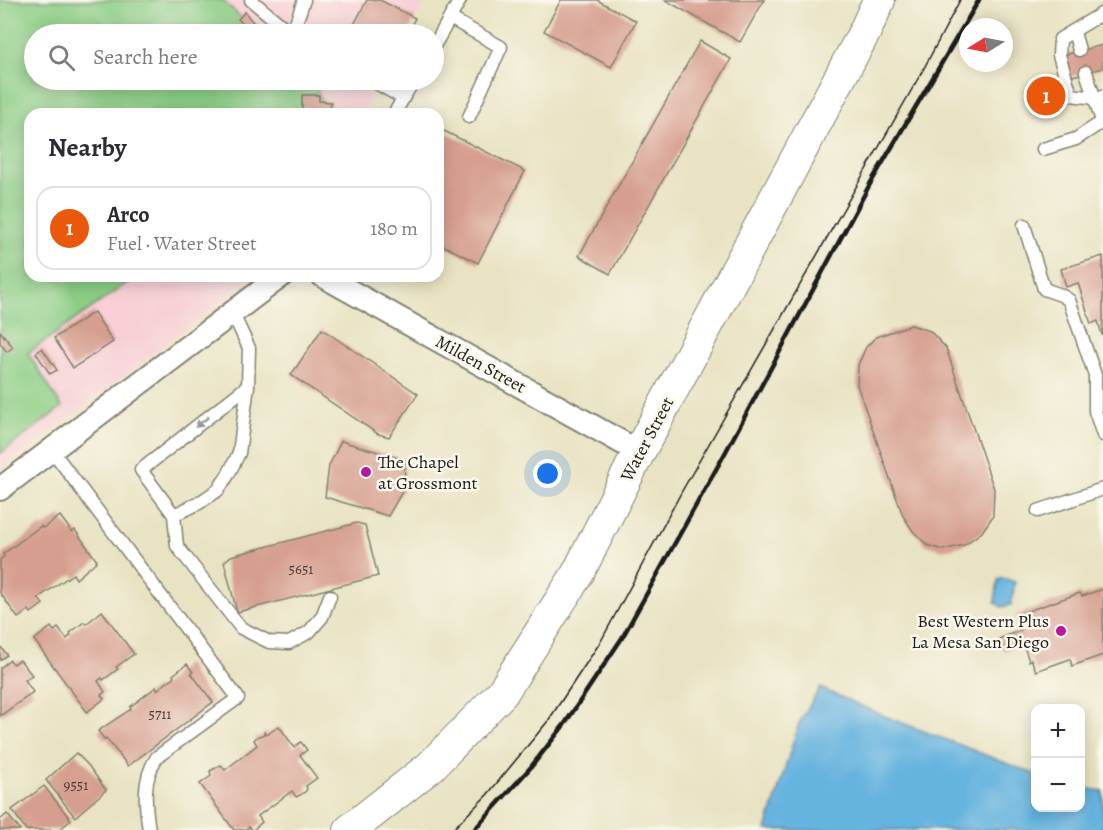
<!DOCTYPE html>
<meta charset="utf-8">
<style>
:root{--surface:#fff;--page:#f2f2f3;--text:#2b2b33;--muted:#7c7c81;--line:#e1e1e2;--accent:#ea580c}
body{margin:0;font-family:Alegreya,serif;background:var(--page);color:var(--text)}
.controls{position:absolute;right:18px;bottom:18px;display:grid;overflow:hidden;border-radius:12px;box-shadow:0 3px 15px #0003}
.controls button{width:54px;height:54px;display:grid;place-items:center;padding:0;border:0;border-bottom:2px solid var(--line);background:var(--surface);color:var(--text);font:30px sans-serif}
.compass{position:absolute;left:959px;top:18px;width:54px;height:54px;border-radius:50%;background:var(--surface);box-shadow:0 3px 15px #0003;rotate:260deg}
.you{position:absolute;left:548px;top:474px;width:21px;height:21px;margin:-15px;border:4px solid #fff;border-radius:50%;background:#1a73e8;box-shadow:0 0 0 9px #1a73e833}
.badge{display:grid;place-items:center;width:39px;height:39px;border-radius:50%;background:var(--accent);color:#fff;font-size:20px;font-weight:700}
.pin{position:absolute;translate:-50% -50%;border:3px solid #fff;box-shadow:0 2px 6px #0006}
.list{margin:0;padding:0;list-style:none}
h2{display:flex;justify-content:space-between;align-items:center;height:78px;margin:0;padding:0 24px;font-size:26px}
h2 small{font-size:20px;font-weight:400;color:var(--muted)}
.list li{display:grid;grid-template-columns:39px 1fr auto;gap:18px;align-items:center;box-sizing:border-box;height:84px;margin:0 12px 12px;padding:0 12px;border:2px solid var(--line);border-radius:18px}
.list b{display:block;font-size:22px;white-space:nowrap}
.list p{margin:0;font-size:20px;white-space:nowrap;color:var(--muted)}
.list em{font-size:20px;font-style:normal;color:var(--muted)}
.icon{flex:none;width:33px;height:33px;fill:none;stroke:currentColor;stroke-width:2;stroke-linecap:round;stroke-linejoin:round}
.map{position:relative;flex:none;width:1103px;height:830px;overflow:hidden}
.search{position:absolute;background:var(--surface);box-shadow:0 3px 15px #0003;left:24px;top:24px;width:420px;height:66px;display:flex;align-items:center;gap:15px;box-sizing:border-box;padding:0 21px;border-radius:33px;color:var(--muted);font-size:22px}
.panel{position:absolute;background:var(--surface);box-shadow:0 3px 15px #0003;left:24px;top:108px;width:420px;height:174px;border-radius:18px}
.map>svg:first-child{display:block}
</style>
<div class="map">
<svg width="1103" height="830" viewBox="0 0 1103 830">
<rect width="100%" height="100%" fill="#fbf7ec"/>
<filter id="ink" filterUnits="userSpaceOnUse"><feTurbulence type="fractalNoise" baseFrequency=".0167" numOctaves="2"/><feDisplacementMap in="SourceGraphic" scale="12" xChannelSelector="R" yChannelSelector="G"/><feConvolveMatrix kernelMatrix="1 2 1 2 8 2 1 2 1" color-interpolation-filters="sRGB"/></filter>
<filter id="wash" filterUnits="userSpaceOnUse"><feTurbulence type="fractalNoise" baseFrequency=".008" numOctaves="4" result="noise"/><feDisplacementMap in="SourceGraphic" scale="24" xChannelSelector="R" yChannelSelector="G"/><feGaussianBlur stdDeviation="1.35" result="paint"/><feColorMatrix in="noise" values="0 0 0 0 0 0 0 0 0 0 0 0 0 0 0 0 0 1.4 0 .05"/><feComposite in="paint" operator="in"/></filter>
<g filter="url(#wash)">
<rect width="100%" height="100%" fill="#e8e3c2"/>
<polygon fill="#f7cfd5" points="0,0 426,0 407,34 34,34 34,80 381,80 362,114 30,114 30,276 254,276 0,471"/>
<polygon fill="#8bcd85" stroke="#547450" stroke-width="1.5" points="0,0 222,0 259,34 34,34 34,80 307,80 317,89 327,114 30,114 30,276 137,276 28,353 62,407 0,454"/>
<g fill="#65b3df" stroke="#40687e" stroke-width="1.5">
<polygon points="1003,578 1015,582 1011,605 1002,607 995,602 998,580"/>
<polygon points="820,688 887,717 1035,774 1036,808 1080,808 1081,788 1103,791 1103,830 766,830 799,723"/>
</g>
<g id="blocks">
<g fill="#d69e8e">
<polygon points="367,0 380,0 415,18 407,34 349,34"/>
<polygon points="561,0 597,0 636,21 611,67 544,31"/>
<polygon points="665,0 764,0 740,42"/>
<polygon points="245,12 251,20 266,34 253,34 238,19"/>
<polygon points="700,41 731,59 610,274 579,256"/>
<polygon points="1103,45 1103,68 1065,78 1060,56"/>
<polygon points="302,95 319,95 319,101 331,102 330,114 302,114"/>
<polygon points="438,128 525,171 478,263 438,243"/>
<polygon points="1103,256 1103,335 1102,335 1098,321 1091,324 1078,283 1066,287 1061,269"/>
<polygon points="94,312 113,342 73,368 54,338"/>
<polygon points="911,325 930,331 946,348 994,489 993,516 982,532 964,545 943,550 927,545 913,531 903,516 857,385 858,365 866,347 876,337"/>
<polygon points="322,329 418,394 389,437 378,434 291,375"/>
<polygon points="0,331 13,347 7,352 0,343"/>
<polygon points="42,348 57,370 50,374 36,353"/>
<polygon points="341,441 405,460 404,488 388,516 325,497 329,466"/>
<polygon points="60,516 72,532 75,530 97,561 76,579 73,574 38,598 43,604 31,613 29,610 18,618 0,593 0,560 4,556 3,554 41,526 43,528"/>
<polygon points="357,523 365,525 378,576 237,612 224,562 231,556"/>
<polygon points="1103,589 1103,655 1072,666 1070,659 1036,671 1031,659 1029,661 1023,644 1004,651 999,639 1021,630 1016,615 1080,593 1082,596"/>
<polygon points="102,611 134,654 116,667 118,669 103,680 102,678 98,681 105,692 101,695 104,699 87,712 34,640 51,627 54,631 58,628 67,639 71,635 70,633 84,622 86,624"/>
<polygon points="0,646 7,655 0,660"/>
<polygon points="10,660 13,664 20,660 32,675 25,680 33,692 0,716 0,668"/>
<polygon points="187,664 193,672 191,673 213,702 128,766 106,738 104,739 98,731 131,709 130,707 156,687 157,690 174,677 173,675"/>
<polygon points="279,726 294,747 301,742 307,750 300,755 317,778 306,786 307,788 306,791 300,795 296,797 292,791 258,816 262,822 253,830 249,827 245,830 234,830 200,784 211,776 210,771 221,765 225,770 257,745 254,740 257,737 264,734 264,732 268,734"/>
<polygon points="76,753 88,765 106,790 75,817 46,780"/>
<polygon points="44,786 71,820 59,830 26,830 12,810"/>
<polygon points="7,814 20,830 0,830 0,820"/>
</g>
</g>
</g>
<g filter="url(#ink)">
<use href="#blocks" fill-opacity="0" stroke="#82806f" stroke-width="1.5"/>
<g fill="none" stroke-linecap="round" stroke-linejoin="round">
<defs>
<g id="lane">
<polyline points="251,0 292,34"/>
<polyline points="1103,13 1060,39 1059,55 1071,95 1096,98 1103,96"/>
<polyline points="450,18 501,47 469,117"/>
<polyline points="1074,32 1079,50"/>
<polyline points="292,34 304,0"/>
<polyline points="434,46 460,0"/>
<polyline points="1086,72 1103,124"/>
<polyline points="371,80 403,98"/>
<polyline points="394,114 414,80"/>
<polyline points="1043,149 1076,139 1102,122"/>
<polyline points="1024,225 1044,289 1061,295 1069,300 1095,375 1095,411 1103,435"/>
<polyline points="232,312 249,348 248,386 239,453 228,475 218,490 199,503 174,515 141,470 248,386"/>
<path d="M51,449L238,698L157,757C142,779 145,804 149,830"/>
<polyline points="1038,511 1103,489"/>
<polyline points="174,515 177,546 241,628 269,642 289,643 309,632 322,617 330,596"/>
</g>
<g id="street">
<polyline points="323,276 639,452"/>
<polyline points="0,489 281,276"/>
</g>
<polyline id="secondary" points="350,830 430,767 502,693 578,573 639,452 865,31 879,0"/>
</defs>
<use href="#lane" stroke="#82806f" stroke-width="15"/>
<use href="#street" stroke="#82806f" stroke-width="26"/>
<use href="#secondary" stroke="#82806f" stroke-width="34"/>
<use href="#lane" stroke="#fff" stroke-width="12"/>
<use href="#street" stroke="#fff" stroke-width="22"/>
<use href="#secondary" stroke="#fff" stroke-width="32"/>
<polyline stroke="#1c1c1c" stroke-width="1.5" points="452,830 487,795 548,721 601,641 682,491 923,70 960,0"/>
<polyline stroke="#1c1c1c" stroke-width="4.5" points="474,830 531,767 564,725 622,638 724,455 870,184 979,0"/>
</g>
<defs><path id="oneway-solid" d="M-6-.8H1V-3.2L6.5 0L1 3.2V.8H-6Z" transform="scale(1.5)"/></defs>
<use fill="#999" href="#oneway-solid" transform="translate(202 422) rotate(142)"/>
</g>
<g fill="#b5179e" stroke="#fbf7ec" stroke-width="2">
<circle cx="366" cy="472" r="6"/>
<circle cx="1061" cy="631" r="6"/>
</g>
<g text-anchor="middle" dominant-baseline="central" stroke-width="5" stroke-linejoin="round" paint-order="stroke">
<g font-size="15" fill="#4a3c38">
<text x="301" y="569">5651</text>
<text x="160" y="714">5711</text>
<text x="76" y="785">9551</text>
</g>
<g font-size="18" fill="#1c1c1c" stroke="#fbf7ec">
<text transform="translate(481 364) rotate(29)">Milden Street</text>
<text transform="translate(647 439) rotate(-62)">Water Street</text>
</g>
<g font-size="18" fill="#1c1c1c" stroke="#fbf7ec" text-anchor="start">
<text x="378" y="462">The Chapel<tspan x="378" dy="21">at Grossmont</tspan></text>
<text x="1049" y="621" text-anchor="end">Best Western Plus<tspan x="1049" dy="21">La Mesa San Diego</tspan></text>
</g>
</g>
</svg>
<div class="controls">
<button>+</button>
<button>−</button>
</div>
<svg class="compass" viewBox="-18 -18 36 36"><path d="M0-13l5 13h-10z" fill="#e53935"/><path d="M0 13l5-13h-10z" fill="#7c7c81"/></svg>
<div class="you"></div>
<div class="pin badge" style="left:1046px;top:96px">1</div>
<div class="search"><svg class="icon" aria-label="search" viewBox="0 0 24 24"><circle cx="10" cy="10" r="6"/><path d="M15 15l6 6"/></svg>Search here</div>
<section class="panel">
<h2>Nearby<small></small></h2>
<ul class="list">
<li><span class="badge">1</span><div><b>Arco</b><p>Fuel · Water Street</p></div><em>180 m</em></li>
</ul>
</section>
</div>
